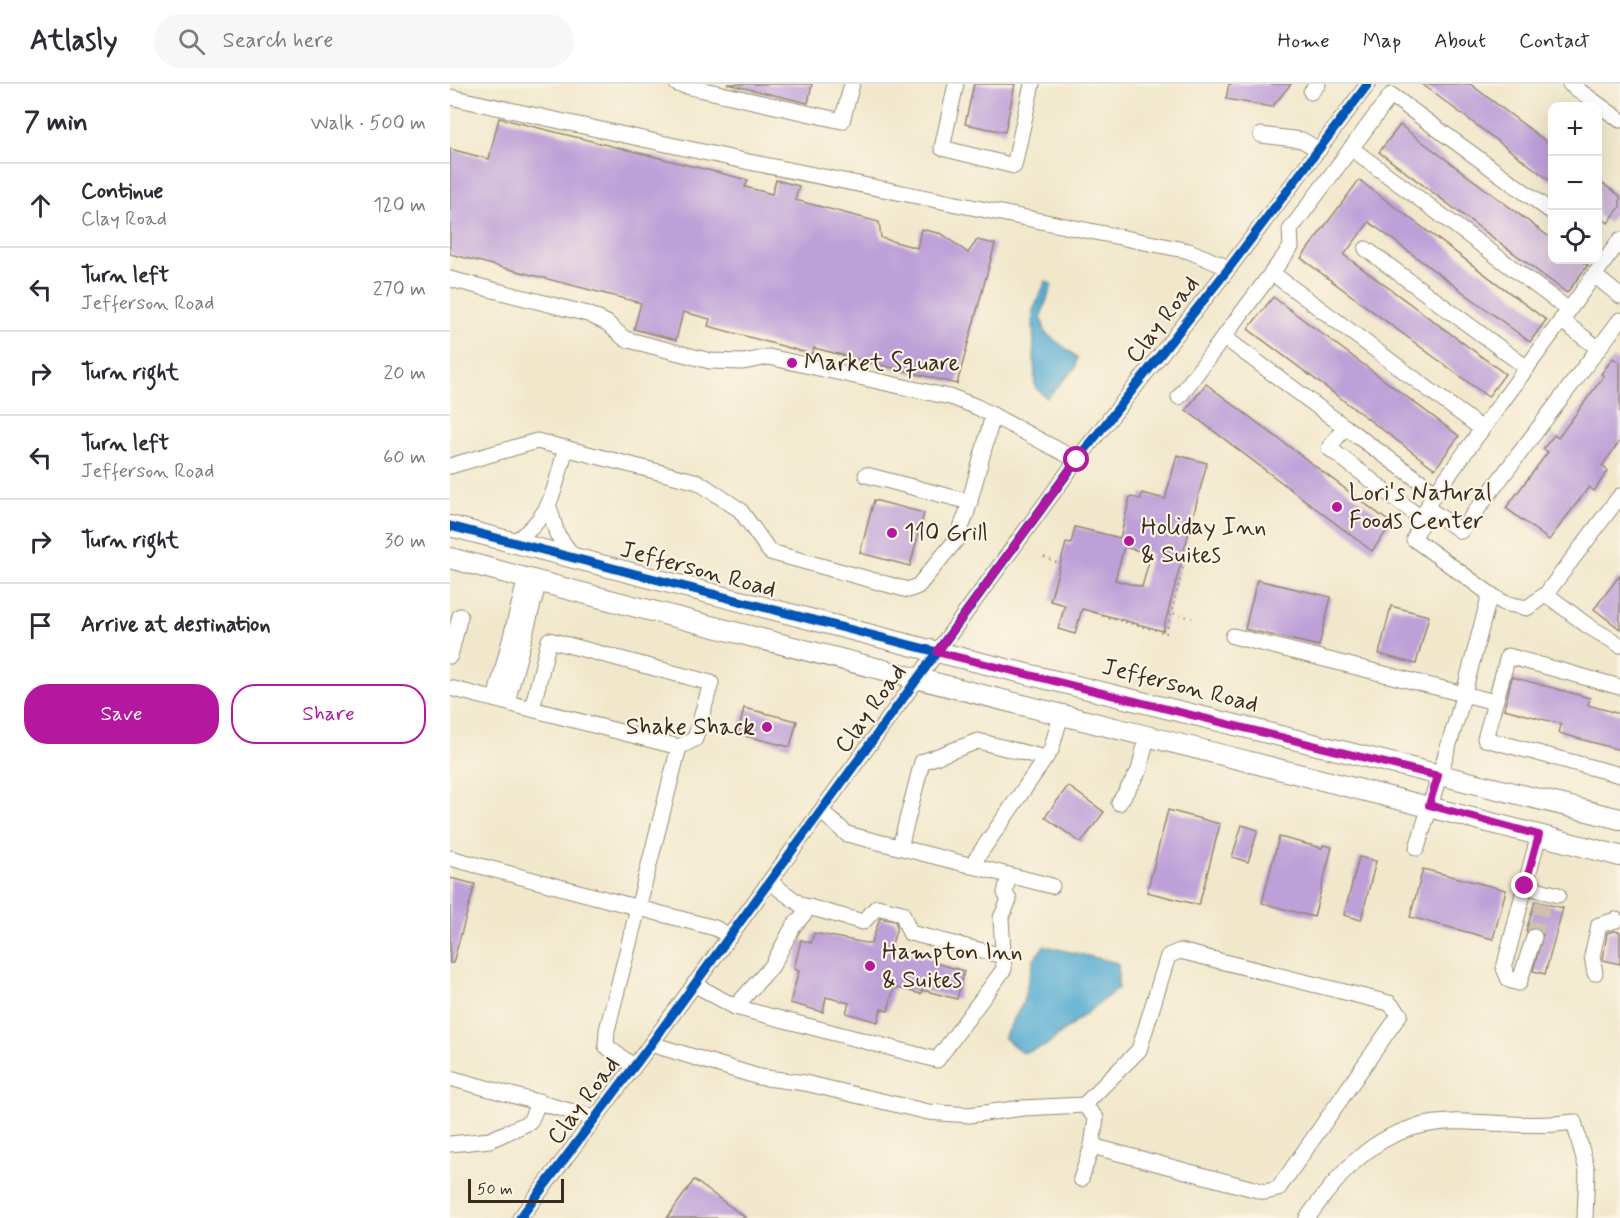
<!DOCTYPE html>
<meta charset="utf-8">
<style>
:root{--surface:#fff;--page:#f7f7f7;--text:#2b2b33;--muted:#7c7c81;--line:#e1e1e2;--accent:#b5179e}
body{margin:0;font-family:Mynerve,sans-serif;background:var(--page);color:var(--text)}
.controls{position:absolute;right:18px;top:18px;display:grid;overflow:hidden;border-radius:12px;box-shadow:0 6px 24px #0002}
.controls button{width:54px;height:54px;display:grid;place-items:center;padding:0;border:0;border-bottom:2px solid var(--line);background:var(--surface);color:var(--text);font:30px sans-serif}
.scale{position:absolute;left:18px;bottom:15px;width:96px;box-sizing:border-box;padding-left:6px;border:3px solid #3b2a1e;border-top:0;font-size:16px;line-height:21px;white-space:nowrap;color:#3b2a1e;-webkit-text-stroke:4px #fcf5e5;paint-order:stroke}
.stop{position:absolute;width:18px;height:18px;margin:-14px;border:4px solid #b5179e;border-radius:50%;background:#fff}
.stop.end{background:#b5179e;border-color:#fff;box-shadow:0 2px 6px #0008}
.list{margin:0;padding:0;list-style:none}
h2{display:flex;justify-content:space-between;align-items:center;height:78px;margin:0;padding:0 24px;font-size:26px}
h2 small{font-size:20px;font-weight:400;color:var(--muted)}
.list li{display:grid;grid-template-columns:39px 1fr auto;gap:18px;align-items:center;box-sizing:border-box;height:84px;padding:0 24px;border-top:2px solid var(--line)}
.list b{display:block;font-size:22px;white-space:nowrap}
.list p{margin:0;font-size:20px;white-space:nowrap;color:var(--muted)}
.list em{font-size:20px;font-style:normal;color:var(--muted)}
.actions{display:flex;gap:12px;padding:18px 24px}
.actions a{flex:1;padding:14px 0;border:2px solid var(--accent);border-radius:24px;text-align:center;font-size:21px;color:var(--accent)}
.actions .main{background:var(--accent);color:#fff}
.icon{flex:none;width:33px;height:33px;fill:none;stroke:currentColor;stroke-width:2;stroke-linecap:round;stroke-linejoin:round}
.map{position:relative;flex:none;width:1170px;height:1134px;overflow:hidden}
header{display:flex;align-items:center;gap:36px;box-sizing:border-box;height:84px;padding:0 30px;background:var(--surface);border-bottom:2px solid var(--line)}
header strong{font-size:28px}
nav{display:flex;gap:33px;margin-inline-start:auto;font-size:21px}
.search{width:420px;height:54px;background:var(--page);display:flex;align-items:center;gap:15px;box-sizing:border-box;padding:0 21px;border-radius:33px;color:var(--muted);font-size:22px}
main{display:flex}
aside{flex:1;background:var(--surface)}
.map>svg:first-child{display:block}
</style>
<header>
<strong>Atlasly</strong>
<div class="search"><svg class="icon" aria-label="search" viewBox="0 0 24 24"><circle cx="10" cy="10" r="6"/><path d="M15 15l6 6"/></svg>Search here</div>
<nav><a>Home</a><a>Map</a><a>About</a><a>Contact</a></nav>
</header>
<main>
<aside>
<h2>7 min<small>Walk · 500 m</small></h2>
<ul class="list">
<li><svg class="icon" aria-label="ahead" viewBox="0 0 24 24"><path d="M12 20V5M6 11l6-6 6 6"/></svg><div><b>Continue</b><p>Clay Road</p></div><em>120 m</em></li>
<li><svg class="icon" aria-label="left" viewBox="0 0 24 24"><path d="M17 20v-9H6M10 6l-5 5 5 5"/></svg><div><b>Turn left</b><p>Jefferson Road</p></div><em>270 m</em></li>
<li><svg class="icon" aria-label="right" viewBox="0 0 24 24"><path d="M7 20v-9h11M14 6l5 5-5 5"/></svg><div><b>Turn right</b></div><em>20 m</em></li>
<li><svg class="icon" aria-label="left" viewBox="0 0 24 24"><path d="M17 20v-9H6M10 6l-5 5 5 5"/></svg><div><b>Turn left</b><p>Jefferson Road</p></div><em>60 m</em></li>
<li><svg class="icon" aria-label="right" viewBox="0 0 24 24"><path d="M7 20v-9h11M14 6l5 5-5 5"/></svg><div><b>Turn right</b></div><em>30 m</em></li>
<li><svg class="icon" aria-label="arrive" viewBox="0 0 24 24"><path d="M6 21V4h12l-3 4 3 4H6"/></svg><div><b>Arrive at destination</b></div></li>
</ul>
<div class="actions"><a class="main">Save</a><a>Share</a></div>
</aside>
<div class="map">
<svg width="1170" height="1134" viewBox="0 0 1170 1134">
<rect width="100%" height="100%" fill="#fcf5e5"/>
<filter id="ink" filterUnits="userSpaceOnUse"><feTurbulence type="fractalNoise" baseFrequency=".0167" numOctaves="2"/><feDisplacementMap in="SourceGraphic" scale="12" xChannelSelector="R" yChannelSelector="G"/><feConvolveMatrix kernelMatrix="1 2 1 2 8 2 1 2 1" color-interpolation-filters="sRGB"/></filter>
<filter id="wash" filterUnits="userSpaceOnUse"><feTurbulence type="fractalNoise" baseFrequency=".008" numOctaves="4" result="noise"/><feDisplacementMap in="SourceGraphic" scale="24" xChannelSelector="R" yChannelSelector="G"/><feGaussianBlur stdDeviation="1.35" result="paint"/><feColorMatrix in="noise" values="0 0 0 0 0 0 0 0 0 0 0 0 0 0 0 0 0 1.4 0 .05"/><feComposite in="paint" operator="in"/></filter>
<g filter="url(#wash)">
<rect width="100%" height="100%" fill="#f1e8cc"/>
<g fill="#56add3" stroke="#486c78" stroke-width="1.5">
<polygon points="596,197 602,201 591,231 595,249 627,273 626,283 597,314 585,303 583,227"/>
<polygon points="594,862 668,879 668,904 595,962 572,969 554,953 573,919 584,875"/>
</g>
<g id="blocks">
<g fill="#bea0d8" fill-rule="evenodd">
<polygon points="277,0 362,0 358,19"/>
<polygon points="524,0 565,0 555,48 515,40"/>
<polygon points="779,0 841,0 822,23 776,15"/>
<polygon points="972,0 1020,0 1102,62 1102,98"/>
<polygon points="49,34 298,96 295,103 322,110 326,96 349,102 345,116 429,138 431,154 467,164 471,145 492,150 518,169 527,156 545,160 507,300 364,264 362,270 258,242 260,235 233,228 226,256 184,245 191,219 0,170 0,65 39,75"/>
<polygon points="950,41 1102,155 1102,176 1130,176 1138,181 1117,209 929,68"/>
<polygon points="909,96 1096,236 1080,258 919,138 894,171 1055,290 1038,313 851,174"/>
<polygon points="1148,96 1170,112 1170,123 1158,139 1148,131"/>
<polygon points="823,213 1009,352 985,385 798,245"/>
<polygon points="1163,274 1170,279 1170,357 1152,382 1158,387 1144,407 1139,403 1099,456 1056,424 1098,368 1093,365 1104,351 1108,354 1154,292 1151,290"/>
<polygon points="756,300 942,440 922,467 736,326"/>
<path d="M727,371L757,379L713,547L632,525L625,550L608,545L615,521L600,517L616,459L621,460L625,443L670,454L680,413L691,415L692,409L715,415ZM674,463L701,470L692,503L665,496Z"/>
<polygon points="424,416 474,429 460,482 410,469"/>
<polygon points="1170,491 1170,545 1144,525"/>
<polygon points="807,496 881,513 869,562 795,545"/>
<polygon points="941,522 979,532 966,580 929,570"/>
<polygon points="1062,593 1140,614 1138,621 1170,630 1170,666 1109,649 1111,640 1054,625"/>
<polygon points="294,624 347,637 340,663 288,650"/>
<polygon points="618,702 654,728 631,759 595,733"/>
<polygon points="718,726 770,740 749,821 697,808"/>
<polygon points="792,741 808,746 798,778 782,773"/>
<polygon points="829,753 872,764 873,761 882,763 864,833 812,819"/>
<polygon points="909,773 926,777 911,836 894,831"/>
<polygon points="973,785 1056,806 1043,855 960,833"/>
<polygon points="0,794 25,800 3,879 0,879"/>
<polygon points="1085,817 1113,824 1095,890 1083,887 1093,850 1086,844 1076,847"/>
<polygon points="430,834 445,837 447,843 441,864 483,875 482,878 514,887 507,915 472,906 471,910 444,903 438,927 431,925 428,938 396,929 399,919 376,913 373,928 340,919 349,887 344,885 351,856 361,859 364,849 421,860"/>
<polygon points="1164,847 1170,848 1170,880 1153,876 1157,849"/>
<polygon points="244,1096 296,1134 217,1134"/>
</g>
</g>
</g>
<g filter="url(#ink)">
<use href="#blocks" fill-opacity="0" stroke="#968975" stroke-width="1.5"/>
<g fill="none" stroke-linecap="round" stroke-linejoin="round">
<polyline stroke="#cdc2a9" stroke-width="15" stroke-dasharray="15 8" stroke-linecap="butt" points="1084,853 1093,819"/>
<defs>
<g id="minor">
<polyline points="227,0 392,37 402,0"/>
<polyline points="506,0 492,64 564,82 582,0"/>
<polyline points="1120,0 1170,36"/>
<polyline points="861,8 868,0"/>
<polyline points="0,13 299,78 739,167 779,184"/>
<polyline points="811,51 852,56 869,66"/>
<polyline points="901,64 1119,226"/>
<polyline points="916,165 1077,284"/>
<polyline points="822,189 1032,345"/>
<polyline points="1144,191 1170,212"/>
<polyline points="0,195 138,230 157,239 175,255 260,277 293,278 319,273 504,314 527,323 627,376"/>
<polyline points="1111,236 1149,265"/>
<polyline points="775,254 895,343"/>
<polyline points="729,313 841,163 840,146 941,11 1102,128"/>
<polyline points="0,382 87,357 248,398 290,426 320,468 458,506 468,502 506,456 516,431 543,331"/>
<polyline points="416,391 520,418"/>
<polyline points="99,423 107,450 124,474"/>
<polyline points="977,424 1011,447 1170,236"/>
<polyline points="972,435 879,364 895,343 985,408"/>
<path d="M64,458C103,431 103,408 116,364"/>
<polyline points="1040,510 1054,519 1077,524 1096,510 1170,412"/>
<polyline points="1096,510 1138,542 1170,561"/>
<polyline points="783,552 1045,618"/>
<polyline points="0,572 10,532"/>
<polyline points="1170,603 1058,572 1035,655 1170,691"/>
<polyline points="0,604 229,663 245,655 261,599 99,556 82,625"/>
<polyline points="45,615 76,494"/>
<polyline points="57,618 89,497"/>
<polyline points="669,719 689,687 697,652"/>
<polyline points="372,728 397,750 602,802"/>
<polyline points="1089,751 1075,802 1108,811"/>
<polyline points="450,763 472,678 528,657 595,674"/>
<polyline points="967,764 1008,631 1040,510 964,455 981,415 1170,156"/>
<polyline points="0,774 265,844 280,852"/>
<polyline points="521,782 601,666 611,631"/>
<polyline points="320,798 351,821 413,838 427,823 452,829 460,849 553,872"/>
<polyline points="1075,802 1054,884 1059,896 1069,899 1084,853"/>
<polyline points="1145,889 1142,872 1149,841 1166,836"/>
<polyline points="244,900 285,923 487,976 554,885 551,834 559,816 555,809 559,791"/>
<polyline points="285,923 322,882 343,843 360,823"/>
<polyline points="201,960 309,993 355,999 478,1028 519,1031 573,1024 634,1021 689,966 718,872 730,867 939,919 950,930 828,1105 815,1108 642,1062 631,1095"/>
<polyline points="183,982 156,962 157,946 229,663"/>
<polyline points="0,994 145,1034"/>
<polyline points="634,1021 646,1034 642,1062"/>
<polyline points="0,1060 40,1056 80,1038 89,1017"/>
<polyline points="70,1134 201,960 627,376 779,184 918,0"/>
<path d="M857,1134C901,1074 938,1034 1018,1038C1054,1039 1089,1043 1124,1038L1137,1086L1135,1134"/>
</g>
<g id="major">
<polyline points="0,442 487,568 1170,735"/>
<path d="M0,474C389,578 781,671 1170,772"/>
</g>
</defs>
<use href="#minor" stroke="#968975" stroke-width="17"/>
<use href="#major" stroke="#968975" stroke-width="22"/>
<g stroke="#968975" stroke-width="2" stroke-dasharray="1.5 4.5" stroke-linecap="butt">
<polyline points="594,473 610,480"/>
<polyline points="718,528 742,534"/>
<polyline points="652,532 716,549 736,471"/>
</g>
<use href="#minor" stroke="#fff" stroke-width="15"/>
<use href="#major" stroke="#fff" stroke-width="20"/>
<defs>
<g id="cycleway">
<polyline points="0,442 487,568"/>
<polyline points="70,1134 201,960 627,376 779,184 918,0"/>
</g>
</defs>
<use href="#cycleway" stroke="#fcf5e5" stroke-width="13"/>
<use href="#cycleway" stroke="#0057b8" stroke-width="9"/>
</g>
</g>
<g fill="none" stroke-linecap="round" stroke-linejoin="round" filter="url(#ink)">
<polyline stroke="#b5179e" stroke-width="8" points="627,376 487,568 988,692 979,721 1089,751 1075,802"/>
</g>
<g fill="#b5179e" stroke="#fcf5e5" stroke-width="2">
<circle cx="342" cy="279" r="6"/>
<circle cx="887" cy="423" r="6"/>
<circle cx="442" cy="449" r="6"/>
<circle cx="679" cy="457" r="6"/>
<circle cx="317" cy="643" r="6"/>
<circle cx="420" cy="882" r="6"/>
</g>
<g text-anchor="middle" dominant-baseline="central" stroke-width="4.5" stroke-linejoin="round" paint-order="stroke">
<g font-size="24" fill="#3b2a1e" stroke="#fcf5e5">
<text transform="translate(713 236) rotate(-52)">Clay Road</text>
<text transform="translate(248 486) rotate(15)">Jefferson Road</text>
<text transform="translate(730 602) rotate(14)">Jefferson Road</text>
<text transform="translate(421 625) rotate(-54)">Clay Road</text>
<text transform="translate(134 1017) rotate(-53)">Clay Road</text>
</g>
<g font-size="24" fill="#3b2a1e" stroke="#fcf5e5" text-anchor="start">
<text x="354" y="279">Market Square</text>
<text x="899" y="409">Lori's Natural<tspan x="899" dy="28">Foods Center</tspan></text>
<text x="691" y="443">Holiday Inn<tspan x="691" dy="28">&amp; Suites</tspan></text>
<text x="454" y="449">110 Grill</text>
<text x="305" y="643" text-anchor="end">Shake Shack</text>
<text x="432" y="868">Hampton Inn<tspan x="432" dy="28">&amp; Suites</tspan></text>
</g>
</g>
</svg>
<div class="controls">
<button>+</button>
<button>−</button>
<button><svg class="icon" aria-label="locate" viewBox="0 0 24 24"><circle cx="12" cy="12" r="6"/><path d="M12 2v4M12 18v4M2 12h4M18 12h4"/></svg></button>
</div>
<div class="scale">50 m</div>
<div class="stop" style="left:627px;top:376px"></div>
<div class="stop end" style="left:1075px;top:802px"></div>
</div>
</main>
